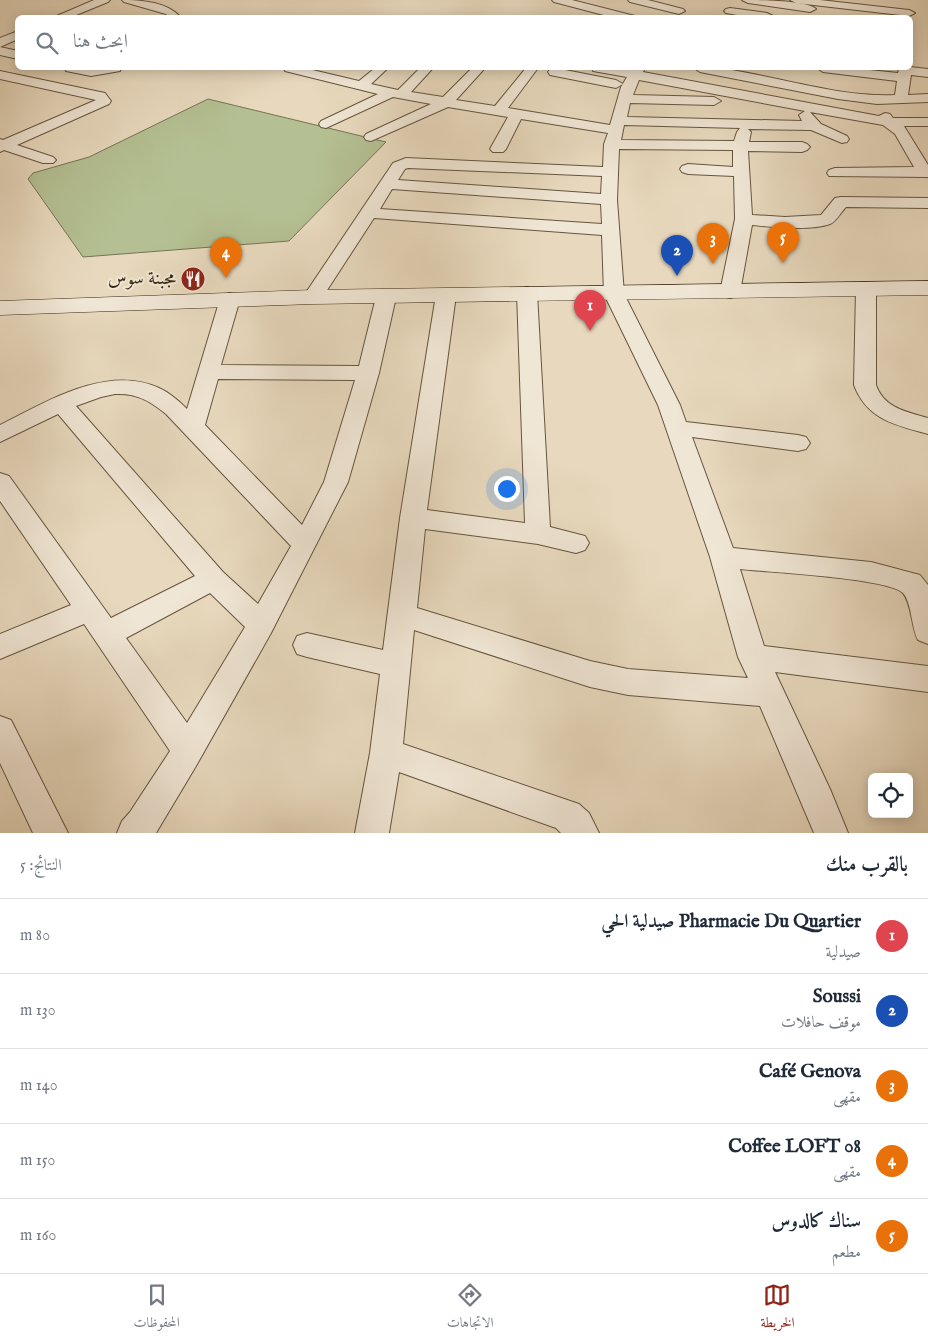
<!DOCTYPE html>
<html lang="ar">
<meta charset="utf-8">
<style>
:root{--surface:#fff;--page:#f6f6f7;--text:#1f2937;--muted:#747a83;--line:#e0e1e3;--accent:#8f2418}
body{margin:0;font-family:"IM FELL English",Amiri,serif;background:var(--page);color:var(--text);direction:rtl}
.controls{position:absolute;right:15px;bottom:15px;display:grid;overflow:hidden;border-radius:8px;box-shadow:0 2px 12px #0003}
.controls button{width:45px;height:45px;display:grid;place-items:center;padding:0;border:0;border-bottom:1px solid var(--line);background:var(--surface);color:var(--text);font:25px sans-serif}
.you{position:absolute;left:506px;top:488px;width:18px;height:18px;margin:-12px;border:4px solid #fff;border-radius:50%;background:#1a73e8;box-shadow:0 0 0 8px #1a73e833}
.badge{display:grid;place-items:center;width:32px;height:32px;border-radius:50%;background:var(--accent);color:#fff;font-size:16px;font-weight:700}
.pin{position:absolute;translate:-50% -41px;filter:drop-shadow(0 1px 2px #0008)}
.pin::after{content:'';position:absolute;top:26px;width:18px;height:15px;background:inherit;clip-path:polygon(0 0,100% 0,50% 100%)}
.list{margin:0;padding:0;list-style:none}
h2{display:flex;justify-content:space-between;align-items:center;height:65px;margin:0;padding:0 20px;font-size:21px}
h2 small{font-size:16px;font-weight:400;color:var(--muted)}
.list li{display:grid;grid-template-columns:32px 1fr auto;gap:15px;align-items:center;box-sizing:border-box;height:75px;padding:0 20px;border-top:1px solid var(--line)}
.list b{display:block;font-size:19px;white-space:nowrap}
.list p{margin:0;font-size:16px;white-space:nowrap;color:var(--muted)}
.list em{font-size:16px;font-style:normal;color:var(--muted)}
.icon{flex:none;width:28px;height:28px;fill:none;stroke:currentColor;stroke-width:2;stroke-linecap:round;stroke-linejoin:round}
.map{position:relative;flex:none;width:928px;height:833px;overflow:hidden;direction:ltr}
.search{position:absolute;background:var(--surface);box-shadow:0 2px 12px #0003;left:15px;right:15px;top:15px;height:55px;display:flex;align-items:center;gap:12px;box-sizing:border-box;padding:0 18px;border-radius:8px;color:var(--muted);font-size:19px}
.sheet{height:440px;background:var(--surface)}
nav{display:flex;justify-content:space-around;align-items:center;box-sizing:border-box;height:70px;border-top:1px solid var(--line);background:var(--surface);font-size:14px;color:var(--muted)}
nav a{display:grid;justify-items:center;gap:2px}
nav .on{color:var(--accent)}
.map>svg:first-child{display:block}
</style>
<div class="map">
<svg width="928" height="833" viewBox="0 0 928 833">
<rect width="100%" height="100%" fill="#e8d9be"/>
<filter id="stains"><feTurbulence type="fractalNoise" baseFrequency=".004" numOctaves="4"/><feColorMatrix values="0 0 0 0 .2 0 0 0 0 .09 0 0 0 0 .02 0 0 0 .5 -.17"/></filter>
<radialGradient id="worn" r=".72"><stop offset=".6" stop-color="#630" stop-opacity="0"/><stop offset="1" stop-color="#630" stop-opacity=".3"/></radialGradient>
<polygon fill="#b4c093" stroke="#767453" points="208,99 386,142 289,241 83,257 28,179 33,173 89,157"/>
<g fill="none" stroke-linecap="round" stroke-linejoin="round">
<defs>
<g id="street">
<polygon points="94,0 110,0 108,2 69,18 52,18"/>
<path d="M122,0C141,0 169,2 181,18H169L166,14L124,2Z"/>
<polygon points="552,0 572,0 635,16 636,18 615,18 554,2"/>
<polygon points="628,0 648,0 683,9 685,11 679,14 630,2"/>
<path d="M742,0C757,0 807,0 816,9L810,12L748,3Z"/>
<polygon points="790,0 820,0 909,10 915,13 909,16 796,3"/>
<polygon points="730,8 767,13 773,16 753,18 726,13 724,11 726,9"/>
<polygon points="18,31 18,39 0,47 0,38"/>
<polygon points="0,47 18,51 18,59 0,55"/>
<path d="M910,67L928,69V77L911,75L908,95L928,94V102L877,104L838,99L700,72L694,68C715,65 737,71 758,75C803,84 849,97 895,95L897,81L823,72L817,68H850L898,73L899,68Z"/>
<polygon points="65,68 121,68 120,71 91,76 66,71"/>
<path d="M284,68H304L359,81L375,68H388L371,84L398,90L420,68H433L411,92L443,97L472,68H485L456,100L495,106L526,68H538L508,108L610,125L621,87L627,77L593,71L592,68H616L631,70L633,68H645L643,72L879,116L885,113L890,114L893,118H928V126H904L928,165V177L829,176L827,173L829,170L835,168L914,167L895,134L883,125L810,112L821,124L847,136L849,139L847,142L842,143L811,130L748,129L751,132L749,142H802L807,144L810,147L807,150L802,152L748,151L752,215L785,217L821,215L835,198L841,197L928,198V208L846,207C841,212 836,222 830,224C812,231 771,227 752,225L740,292L737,296L730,298L723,296L720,292L735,219L734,176L688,174L682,172L680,169L682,166L688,164L733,167V150L619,149L617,200L624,294L680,405L686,422L798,435L806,437L810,443L806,449L798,451L692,437L733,548L871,562L920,575L928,585V644L918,640C911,627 912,603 903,593C889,578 766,572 740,569L764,646L928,666V692L775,672L830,789L848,833H814L760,706L628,695L590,687L414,630L403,744L579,804L589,813L599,833H561L556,828L399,772L389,833H355L370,753L380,674L307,657L297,654L293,645L297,636L307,633L383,650L400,518L436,295L439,291L446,289L453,291L456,295L427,510L525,523L517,293L520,289L527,287L534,289L537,293L550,527L585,536L589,543L585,550L576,553L538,544L425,529L417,608L590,661L628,669L748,678L738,657L710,557L658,405L604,294L602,235L374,218L320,301L313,303L306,301L303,297L393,163L406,158L603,167L604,144L608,133L521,119L506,149L503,152H493L490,149L508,117L448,107L371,141L366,140L364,137L366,134L431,104L393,97L326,128L321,127L319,124L321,121L378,94L285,71ZM639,80L805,111L799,115L802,121L627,117L630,103L714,105L721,101L714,97L633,95ZM624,125L740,128L737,132L734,141L621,140ZM408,168L602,176L601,194L398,180L405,169ZM392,189L601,204L602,224L380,209Z"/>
<polygon points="555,68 616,80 623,84 616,88 550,75 548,72 550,69"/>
<polygon points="0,71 105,93 111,101 109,104 17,145 53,157 56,160 53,163 43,163 4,150 0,152 0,139 3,140 96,100 0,79"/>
<path d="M866,283L873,285L876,289V385C884,408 907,412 928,418V434C896,425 867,420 854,385L856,289L859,285Z"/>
<path d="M386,291L393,293L396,297L379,373L348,482L271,633L196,766L156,833H117L122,821L130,812L170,751L84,624L0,659V634L71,605L0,501V473L9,476L111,618L195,576L58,414L0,442V425C46,402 107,364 159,388C170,393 179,401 187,409L220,299L223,295L230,293L237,295L240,299L221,365L359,366L376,297L379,293ZM218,379L355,380L324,482L302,525L205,425ZM115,394C136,393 149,400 166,414L291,546L258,604L223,572L76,406L101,397ZM210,593L245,627L187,723L126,638Z"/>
<polygon points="0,716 11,720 68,833 33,833 0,763"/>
</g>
<polygon id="secondary" points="928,281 928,295 313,304 0,315 0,301 313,290"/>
</defs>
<use href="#street" stroke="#65553e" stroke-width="2"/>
<use href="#secondary" stroke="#392913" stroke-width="1"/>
<use href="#street" fill="#f0e6d5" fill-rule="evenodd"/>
<use href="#secondary" fill="#f0e6d5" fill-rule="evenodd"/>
</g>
<defs>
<symbol id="restaurant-disc" viewBox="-11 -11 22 22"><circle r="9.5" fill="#8f2418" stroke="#f0e6d5"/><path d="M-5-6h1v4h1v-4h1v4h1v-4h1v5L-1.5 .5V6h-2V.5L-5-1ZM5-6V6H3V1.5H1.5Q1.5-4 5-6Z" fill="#fff"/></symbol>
</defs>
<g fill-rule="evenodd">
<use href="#restaurant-disc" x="179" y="265" width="28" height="28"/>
</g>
<g text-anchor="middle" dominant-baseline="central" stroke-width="4" stroke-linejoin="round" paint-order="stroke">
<g font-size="19" fill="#392913" stroke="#f0e6d5" text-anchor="end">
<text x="176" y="279">مجبنة سوس</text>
</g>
</g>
<rect width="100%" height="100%" filter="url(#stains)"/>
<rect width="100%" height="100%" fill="url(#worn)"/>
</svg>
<div class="controls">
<button><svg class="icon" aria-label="locate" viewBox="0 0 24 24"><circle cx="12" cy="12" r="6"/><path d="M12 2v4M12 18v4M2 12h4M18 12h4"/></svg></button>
</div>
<div class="you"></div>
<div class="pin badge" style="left:590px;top:331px;background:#e0444e">1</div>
<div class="pin badge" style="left:677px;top:276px;background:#1a4fb4">2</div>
<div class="pin badge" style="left:713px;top:264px;background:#e8710a">3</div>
<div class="pin badge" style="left:226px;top:278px;background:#e8710a">4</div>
<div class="pin badge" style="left:783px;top:263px;background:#e8710a">5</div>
<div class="search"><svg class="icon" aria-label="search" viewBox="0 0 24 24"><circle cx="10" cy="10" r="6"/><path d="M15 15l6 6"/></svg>ابحث هنا</div>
</div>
<section class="sheet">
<h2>بالقرب منك<small>النتائج: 5</small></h2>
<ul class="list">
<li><span class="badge" style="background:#e0444e">1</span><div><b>Pharmacie Du Quartier صيدلية الحي</b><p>صيدلية</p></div><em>80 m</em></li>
<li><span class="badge" style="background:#1a4fb4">2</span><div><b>Soussi</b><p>موقف حافلات</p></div><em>130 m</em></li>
<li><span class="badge" style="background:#e8710a">3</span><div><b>Café Genova</b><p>مقهى</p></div><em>140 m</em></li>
<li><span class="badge" style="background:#e8710a">4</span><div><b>Coffee LOFT 08</b><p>مقهى</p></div><em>150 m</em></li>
<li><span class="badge" style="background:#e8710a">5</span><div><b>سناك كالدوس</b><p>مطعم</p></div><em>160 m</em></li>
</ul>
</section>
<nav>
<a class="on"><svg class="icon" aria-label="map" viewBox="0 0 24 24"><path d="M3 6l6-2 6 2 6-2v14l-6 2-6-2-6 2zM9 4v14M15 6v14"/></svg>الخريطة</a>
<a><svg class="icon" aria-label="directions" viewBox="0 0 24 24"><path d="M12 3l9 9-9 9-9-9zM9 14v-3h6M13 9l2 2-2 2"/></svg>الاتجاهات</a>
<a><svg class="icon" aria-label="saved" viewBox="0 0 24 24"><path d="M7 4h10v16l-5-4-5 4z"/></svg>المحفوظات</a>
</nav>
